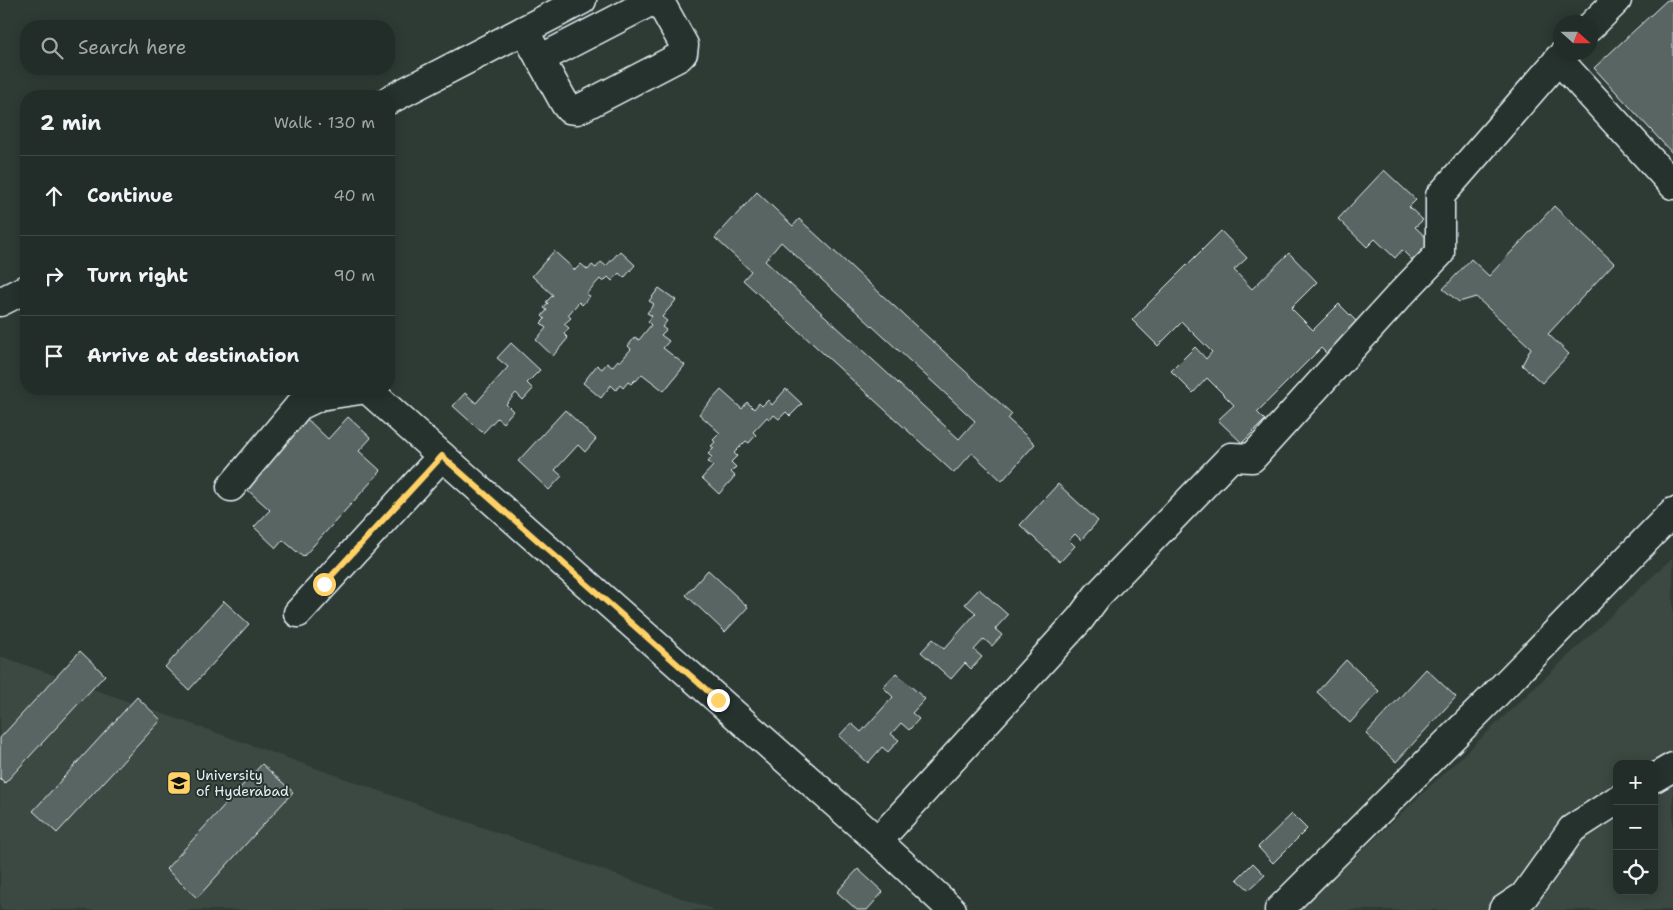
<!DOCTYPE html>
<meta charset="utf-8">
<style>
:root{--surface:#222c28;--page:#2e3834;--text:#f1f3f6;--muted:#a2a7a8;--line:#3f4845}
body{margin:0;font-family:"Shantell Sans",sans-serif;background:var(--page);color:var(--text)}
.controls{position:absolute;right:15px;bottom:15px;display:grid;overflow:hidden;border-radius:10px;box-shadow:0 2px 12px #0003}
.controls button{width:45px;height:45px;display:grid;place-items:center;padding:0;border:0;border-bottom:1px solid var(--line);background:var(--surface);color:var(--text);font:25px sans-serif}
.compass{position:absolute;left:1553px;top:15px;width:45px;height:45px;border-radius:50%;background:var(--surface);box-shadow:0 2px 12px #0003;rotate:111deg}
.stop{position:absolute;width:15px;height:15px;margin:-11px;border:4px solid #ffd166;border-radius:50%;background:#fff}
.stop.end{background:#ffd166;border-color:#fff;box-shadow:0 1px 5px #0008}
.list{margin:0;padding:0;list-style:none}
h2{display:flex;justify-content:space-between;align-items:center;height:65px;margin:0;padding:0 20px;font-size:21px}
h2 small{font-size:16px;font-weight:400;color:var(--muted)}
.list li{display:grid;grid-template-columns:32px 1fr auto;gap:15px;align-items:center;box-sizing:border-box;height:80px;padding:0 20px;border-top:1px solid var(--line)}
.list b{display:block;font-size:19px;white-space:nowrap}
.list em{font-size:16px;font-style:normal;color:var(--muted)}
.icon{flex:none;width:28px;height:28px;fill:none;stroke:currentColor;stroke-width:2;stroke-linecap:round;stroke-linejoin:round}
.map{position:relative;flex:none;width:1673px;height:910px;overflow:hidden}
.search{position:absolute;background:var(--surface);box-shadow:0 2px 12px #0003;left:20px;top:20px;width:375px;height:55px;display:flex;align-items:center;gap:12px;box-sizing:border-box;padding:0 18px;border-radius:20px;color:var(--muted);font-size:19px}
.panel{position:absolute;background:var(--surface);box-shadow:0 2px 12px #0003;left:20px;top:90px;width:375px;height:305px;border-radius:20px}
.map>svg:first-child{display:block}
</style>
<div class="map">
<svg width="1673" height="910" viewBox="0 0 1673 910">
<rect width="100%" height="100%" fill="#2e3b35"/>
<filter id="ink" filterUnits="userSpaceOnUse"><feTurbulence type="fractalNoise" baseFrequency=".02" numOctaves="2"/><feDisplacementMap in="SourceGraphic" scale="10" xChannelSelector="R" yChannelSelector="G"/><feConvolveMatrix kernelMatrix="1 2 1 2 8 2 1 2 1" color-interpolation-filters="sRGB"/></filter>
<g filter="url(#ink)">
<g fill="#3b4843" fill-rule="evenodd">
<path d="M1673,557V910H1299ZM1617,764H1654V891H1617Z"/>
<polygon points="0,656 715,910 0,910"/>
</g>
<g fill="#596563" stroke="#e8f1f8" fill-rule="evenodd">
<polygon points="1667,0 1673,0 1673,154 1594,68"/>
<polygon points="1384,170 1416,200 1409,207 1423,220 1415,227 1431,242 1413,261 1402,250 1395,258 1375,239 1367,247 1338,219"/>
<path d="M757,192L793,226L799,219L1012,414L1008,419L1035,444L1002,481L972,453L954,473L743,280L751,271L715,238ZM781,242L975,421L959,439L765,261Z"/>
<polygon points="1554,206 1614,263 1548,334 1569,354 1542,383 1522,365 1531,348 1476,297 1459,302 1443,289 1471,259 1489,276"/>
<polygon points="1221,231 1247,258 1234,270 1252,289 1289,253 1317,282 1291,308 1313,330 1339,304 1360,325 1329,356 1321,348 1257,412 1265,420 1242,443 1218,420 1234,405 1207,378 1193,393 1171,371 1195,347 1206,359 1212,352 1182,322 1158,346 1132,320"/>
<polygon points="554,251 575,270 581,264 588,270 592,265 596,268 601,262 606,266 620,251 635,265 624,278 619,273 612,281 608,277 603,282 600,279 586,294 590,296 582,305 579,302 568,315 571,318 564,324 569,328 564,334 568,338 553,356 536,340 546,328 541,323 545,319 542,316 547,310 544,308 548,303 546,302 553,295 532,276"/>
<polygon points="659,288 676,300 662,317 667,321 662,327 666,330 661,335 669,341 663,348 685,365 664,391 642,374 636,381 635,380 631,384 628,382 623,388 620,385 616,390 611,385 601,398 583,383 597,365 602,369 607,363 612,367 618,360 620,362 631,349 628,346 635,337 639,340 651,325 648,322 652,316 647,313 654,304 649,301"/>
<polygon points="511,343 540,370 527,383 533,389 523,400 516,393 506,404 513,411 503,423 497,418 483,433 453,406 465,393 476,403 508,367 497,358"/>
<polygon points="786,389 802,404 790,416 786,412 779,419 774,415 770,420 767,417 753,432 756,435 749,443 746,441 734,453 737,456 731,462 736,467 731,472 735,476 719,494 702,478 713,466 708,462 712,457 708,454 714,448 711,446 715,442 713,440 720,433 699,414 721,390 742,409 747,402 754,409 759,403 762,406 768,400 772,405"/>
<polygon points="565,410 596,439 585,452 578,445 555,470 562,476 549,490 518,461"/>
<polygon points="304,416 328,439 348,417 371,438 359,451 381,471 303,557 283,540 276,548 254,527 270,510 242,485"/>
<polygon points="1058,484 1098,521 1081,540 1075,534 1069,540 1075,546 1060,562 1020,525"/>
<polygon points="708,570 748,607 725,632 686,595"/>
<polygon points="979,589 1008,615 995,629 1002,635 992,646 984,639 974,650 982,657 971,669 965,663 951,679 921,652 933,639 944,649 976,613 965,604"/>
<polygon points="224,601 249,624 189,690 165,667"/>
<polygon points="80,651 105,675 5,783 0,778 0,738"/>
<polygon points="1346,660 1379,691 1350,723 1317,692"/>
<polygon points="1426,669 1456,697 1396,762 1366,734"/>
<polygon points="896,673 925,699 912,713 919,719 909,730 901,723 891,734 899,740 888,752 882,747 868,763 839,736 851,723 861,732 893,697 883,687"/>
<polygon points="137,697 161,720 57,833 33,811"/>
<polygon points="262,764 293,792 197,898 166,869"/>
<polygon points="1292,814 1307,829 1273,863 1258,847"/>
<polygon points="1253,863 1265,875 1249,890 1237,879"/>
<polygon points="858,869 883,892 867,910 857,910 837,892"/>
</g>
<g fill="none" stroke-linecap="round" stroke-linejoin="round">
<defs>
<g id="minor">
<polyline points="1590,27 1617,0"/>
<polyline points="524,30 565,104 569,109 577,110 679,57 683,53 684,45 659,0"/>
<polyline points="540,59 654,0"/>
<polyline points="1558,59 1673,185"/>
<polyline points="389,100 582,0"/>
<polyline points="0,302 26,289"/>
<polyline points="231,487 299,406 320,396 367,389 442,456"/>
<polyline points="298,613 442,456 878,841 952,910"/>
<polyline points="1654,778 1673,767"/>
<polyline points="878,841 1080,619 1097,596 1231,457 1252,458 1398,297 1440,253 1440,196 1565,52"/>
<polyline points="1279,910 1492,698 1673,512"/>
<polyline points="1503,910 1524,896 1572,829 1617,800"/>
</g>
</defs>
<use href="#minor" stroke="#e8f1f8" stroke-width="31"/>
<use href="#minor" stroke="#26332d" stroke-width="28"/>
</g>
</g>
<g fill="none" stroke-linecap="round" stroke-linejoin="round" filter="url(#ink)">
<polyline stroke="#ffd166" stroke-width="6" points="324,584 442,456 718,700"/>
</g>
<defs>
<symbol id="university-square" viewBox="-11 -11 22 22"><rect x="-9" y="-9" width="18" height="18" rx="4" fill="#ffd166" stroke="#26332d"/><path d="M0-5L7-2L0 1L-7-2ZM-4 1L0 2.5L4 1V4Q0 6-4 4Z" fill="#111"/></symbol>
</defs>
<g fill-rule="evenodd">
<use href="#university-square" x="165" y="769" width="28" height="28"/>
</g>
<g text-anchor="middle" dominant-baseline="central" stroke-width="4" stroke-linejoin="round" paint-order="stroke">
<g font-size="14" fill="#e8f1f8" stroke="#26332d" text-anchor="start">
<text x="196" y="775">University<tspan x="196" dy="16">of Hyderabad</tspan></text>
</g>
</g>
</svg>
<div class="controls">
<button>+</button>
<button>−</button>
<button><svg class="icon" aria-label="locate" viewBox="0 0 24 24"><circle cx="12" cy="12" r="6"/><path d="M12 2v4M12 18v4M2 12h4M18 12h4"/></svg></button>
</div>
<svg class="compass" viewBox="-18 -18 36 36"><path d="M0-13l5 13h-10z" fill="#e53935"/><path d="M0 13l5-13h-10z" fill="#a2a7a8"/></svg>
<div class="stop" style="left:324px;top:584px"></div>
<div class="stop end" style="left:718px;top:700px"></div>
<div class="search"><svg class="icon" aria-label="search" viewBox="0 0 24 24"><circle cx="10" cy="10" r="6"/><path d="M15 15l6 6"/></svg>Search here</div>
<section class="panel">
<h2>2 min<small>Walk · 130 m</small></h2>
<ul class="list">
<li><svg class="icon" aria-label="ahead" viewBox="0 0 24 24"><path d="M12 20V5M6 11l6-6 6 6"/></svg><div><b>Continue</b></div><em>40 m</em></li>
<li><svg class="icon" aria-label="right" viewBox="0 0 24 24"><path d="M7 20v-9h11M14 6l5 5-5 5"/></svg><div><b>Turn right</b></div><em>90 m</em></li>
<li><svg class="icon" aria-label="arrive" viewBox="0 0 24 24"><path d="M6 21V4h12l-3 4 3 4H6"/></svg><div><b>Arrive at destination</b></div></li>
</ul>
</section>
</div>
